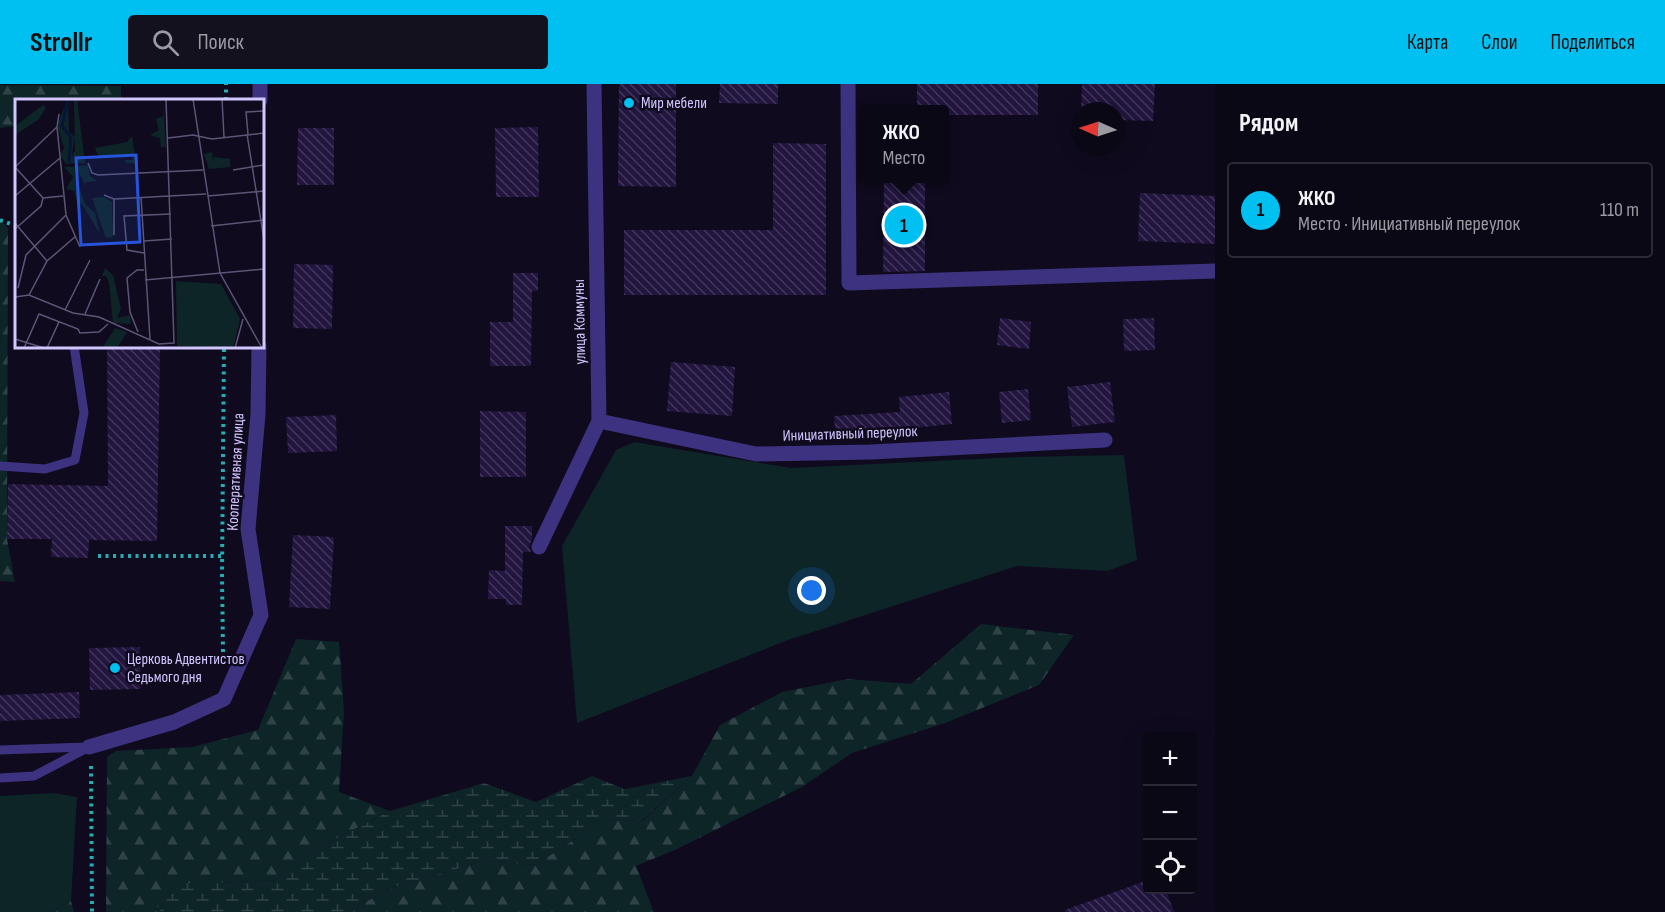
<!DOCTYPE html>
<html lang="ru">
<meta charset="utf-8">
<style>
:root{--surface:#0b0816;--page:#14111f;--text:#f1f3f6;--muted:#9a9aa1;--line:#2b2935;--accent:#00bff1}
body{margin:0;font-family:"Sofia Sans Condensed",sans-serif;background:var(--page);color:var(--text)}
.controls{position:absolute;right:18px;bottom:18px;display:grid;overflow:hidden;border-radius:6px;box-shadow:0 6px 24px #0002}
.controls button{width:54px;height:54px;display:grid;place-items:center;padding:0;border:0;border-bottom:2px solid var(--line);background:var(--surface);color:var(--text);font:30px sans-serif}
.compass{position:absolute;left:1071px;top:18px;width:54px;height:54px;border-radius:50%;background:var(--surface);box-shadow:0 6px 24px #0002;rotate:273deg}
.you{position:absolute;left:812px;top:507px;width:21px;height:21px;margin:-15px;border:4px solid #fff;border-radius:50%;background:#1a73e8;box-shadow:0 0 0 9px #1a73e833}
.badge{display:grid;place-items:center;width:39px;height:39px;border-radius:50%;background:var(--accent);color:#111;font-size:20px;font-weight:700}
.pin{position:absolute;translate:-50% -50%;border:3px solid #fff;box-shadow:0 2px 6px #0006}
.popup{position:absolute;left:859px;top:21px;width:90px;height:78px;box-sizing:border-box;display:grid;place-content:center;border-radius:6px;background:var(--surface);filter:drop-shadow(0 2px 4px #0005);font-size:20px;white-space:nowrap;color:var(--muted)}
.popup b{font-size:22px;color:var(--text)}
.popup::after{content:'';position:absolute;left:50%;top:100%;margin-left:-12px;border:12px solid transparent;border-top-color:var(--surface)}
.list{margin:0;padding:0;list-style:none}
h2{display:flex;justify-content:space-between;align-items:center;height:78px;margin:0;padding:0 24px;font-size:26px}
h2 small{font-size:20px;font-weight:400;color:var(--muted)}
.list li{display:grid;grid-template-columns:39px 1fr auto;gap:18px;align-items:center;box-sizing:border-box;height:96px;margin:0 12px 12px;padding:0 12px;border:2px solid var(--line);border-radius:6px}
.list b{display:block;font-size:22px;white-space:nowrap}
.list p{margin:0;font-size:20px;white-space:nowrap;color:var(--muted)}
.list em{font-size:20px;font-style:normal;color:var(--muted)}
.icon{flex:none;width:33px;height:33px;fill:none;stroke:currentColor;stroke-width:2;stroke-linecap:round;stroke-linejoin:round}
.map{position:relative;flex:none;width:1215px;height:828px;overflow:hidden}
header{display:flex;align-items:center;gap:36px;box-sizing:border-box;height:84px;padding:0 30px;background:var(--accent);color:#111}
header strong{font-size:28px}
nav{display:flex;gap:33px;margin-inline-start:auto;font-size:21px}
.search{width:420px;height:54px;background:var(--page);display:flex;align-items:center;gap:15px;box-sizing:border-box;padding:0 21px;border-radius:6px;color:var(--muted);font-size:22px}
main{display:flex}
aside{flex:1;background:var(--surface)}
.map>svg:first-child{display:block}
</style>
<header>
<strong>Strollr</strong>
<div class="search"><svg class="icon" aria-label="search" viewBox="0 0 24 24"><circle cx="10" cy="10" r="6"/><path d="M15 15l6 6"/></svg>Поиск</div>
<nav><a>Карта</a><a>Слои</a><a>Поделиться</a></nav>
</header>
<main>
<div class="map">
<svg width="1215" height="828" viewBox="0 0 1215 828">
<defs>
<pattern id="forest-firs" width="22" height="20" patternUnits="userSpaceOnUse" patternTransform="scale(1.5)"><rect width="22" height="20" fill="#0d2527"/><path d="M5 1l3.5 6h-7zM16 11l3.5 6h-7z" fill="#2f4347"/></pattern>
<pattern id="wetland-marsh" width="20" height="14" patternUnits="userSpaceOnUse" patternTransform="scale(1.5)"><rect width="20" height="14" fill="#0d2527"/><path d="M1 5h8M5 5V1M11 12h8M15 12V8" fill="none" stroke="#2f4347"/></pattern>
<pattern id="building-back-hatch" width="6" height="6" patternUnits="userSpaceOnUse" patternTransform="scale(1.5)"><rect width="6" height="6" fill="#22153f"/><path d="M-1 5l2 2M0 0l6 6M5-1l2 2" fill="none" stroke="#41365c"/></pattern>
</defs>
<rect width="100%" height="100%" fill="#0f0a1d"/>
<g fill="#0d2527">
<polygon points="634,358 791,384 1018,373 1124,371 1137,476 1107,487 1017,482 788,556 577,639 562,462 616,366"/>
<polygon points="53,709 77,713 71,817 48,828 0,828 0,712"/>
</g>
<g fill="url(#forest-firs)">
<polygon points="0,1 121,2 121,16 16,16 16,42 0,44"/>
<polygon points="0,136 8,144 7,455 15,498 0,497"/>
<polygon points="981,540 1074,551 1039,601 945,639 852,669 802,703 677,765 636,782 654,828 345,828 397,802 484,777 535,781 606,735 642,737 692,692 720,641 782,608 848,595 911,600"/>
<polygon points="296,555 339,558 344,627 339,708 390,727 304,771 276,796 217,799 174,799 157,822 161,828 106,828 107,673 116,667 192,663 258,646"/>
<polygon points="71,817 74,828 48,828"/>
</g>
<polygon fill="url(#wetland-marsh)" points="592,692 625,705 692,692 641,737 606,735 535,781 484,777 397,802 345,828 161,828 157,822 173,799 217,799 276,796 304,771 390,727 484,699 536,718"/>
<g fill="url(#building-back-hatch)">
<polygon points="619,0 676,0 676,103 618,102"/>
<polygon points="720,0 778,0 778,20 719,19"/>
<polygon points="917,0 1038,0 1038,31 945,31 945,26 917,26"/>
<polygon points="1082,0 1155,0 1153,37 1116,36 1116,27 1081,27"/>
<polygon points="538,43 539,113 496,113 495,44"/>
<polygon points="298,44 334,44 334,101 297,101"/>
<polygon points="773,59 826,60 826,211 624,211 624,146 773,146"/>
<polygon points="884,94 925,95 925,187 883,188"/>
<polygon points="1140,109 1215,112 1215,160 1138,157"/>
<polygon points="294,180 333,181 332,245 293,244"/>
<polygon points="513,189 538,189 538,207 532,207 531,282 490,282 490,238 513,238"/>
<polygon points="1000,234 1031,238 1029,265 997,261"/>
<polygon points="1154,234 1155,266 1124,267 1123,235"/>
<polygon points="107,262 160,262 157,457 89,456 88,474 51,473 52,455 7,455 8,400 108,402"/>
<polygon points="671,278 735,283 732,332 667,327"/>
<polygon points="1110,298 1115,338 1072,343 1067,303"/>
<polygon points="1028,305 1031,336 1002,339 999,308"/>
<polygon points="949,308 952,340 875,348 875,354 836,356 834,332 900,328 899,313"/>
<polygon points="480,327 526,328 526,393 480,393"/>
<polygon points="336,331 337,367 288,369 286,333"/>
<polygon points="505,442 532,442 532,455 529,463 531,468 523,468 522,521 506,521 506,515 488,515 489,486 505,487"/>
<polygon points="293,451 334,453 330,525 289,523"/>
<polygon points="140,563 141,605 90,606 89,564"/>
<polygon points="79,608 80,634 0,637 0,611"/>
<polygon points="1148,796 1148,806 1166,806 1174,828 1066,828 1065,826"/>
</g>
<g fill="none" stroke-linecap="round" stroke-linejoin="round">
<g stroke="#25adb4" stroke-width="4" stroke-dasharray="3 4.5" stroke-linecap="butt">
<polyline points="226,16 226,0"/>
<polyline points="0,136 16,142"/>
<polyline points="98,472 222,472"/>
<polyline points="223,568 222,490 224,262"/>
<polyline points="91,682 92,828"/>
</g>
<g stroke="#3d327f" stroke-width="9">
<polyline points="0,382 45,385 75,376 84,329 74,262"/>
<polyline points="0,666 86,663"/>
<polyline points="0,694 34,692 89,663"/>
</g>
<g stroke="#3d327f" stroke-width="15">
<polyline points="848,0 849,199 1215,187"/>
<polyline points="260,16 260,0"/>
<polyline points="599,337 756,370 871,368 1105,356"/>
<polyline points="539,463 599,337 594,0"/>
<polyline points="89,663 174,638 224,615 261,531 248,445 258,330 259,262"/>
</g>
</g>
<g fill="#00bff1" stroke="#0f0a1d" stroke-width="2">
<circle cx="629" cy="19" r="6"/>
<circle cx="115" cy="584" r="6"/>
</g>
<g text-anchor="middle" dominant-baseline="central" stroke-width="5" stroke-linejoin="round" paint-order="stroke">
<g font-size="16" fill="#d2c6ff" stroke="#0f0a1d" text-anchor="start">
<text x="641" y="19">Мир мебели</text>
<text x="127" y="575">Церковь Адвентистов<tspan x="127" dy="18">Седьмого дня</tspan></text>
</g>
<g font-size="16" fill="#d2c6ff" stroke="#0f0a1d">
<text transform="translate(580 238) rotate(-91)">улица Коммуны</text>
<text transform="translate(850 350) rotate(-2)">Инициативный переулок</text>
<text transform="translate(236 388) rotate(-87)">Кооперативная улица</text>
</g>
</g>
<g transform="translate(15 15)">
<rect width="249" height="249" fill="#0f0a1d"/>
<path d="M59,0H62L70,64H62L57,55L60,52ZM197,53L198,62L199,58L215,60V68L194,70L189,55ZM89,98L97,103L98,138L91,139L77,99ZM161,182L206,185L225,220L218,249L162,247ZM100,229L112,233L102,249H87Z" fill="#0d2527"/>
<path d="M53,0L54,33L60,38L57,55L61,64L51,65L45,56L49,49L42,26ZM28,6L31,9L23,21L0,36V27ZM148,6L151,48H146L145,39L135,36L144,31L141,20L148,17ZM117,37L121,64H111L110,61H118L117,55L85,59L82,54L80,49L112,43ZM73,66L75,77L82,82L71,83L70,86L62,70L60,76L70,105L80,114L85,135L67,105L63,106L59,92L51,90L58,78L49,68ZM90,169L98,176L106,210L102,219L115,216L116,225L98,224L94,184L91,177H87Z" fill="#0d2527"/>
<path fill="none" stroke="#06133a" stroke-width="3" d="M53,0L47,27L56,39L54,63"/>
<path fill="none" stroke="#5d5577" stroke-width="1.5" d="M178,0L205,174L247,249M207,0L209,38M42,28L51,116L65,148M232,35L249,141M233,35L231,13L249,12M153,39L178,36L197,40L249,34M73,64L77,74L83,76L188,71M0,68L42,28L44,15M0,68L28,99M218,71L249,66M89,96L99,100L191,95M0,97L45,59M193,97L249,92M126,98L135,240M99,100V136M0,124L32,162M196,127L249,121M0,130L26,107L28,99L48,97M129,142L157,140M129,154L112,151L109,117L156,115M130,181L249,170M3,189L11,156L51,116M14,196L32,162L61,137M0,198L14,196L58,214L84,218L144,245L159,244L151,0M50,211L75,161M70,215L85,180M123,233L115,213L112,179L122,171H129M0,240L29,249M9,249L24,215L63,230L65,234L84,233L93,225M32,249L44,223M220,249L228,220"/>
<path fill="#2654da" fill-opacity="0.15" stroke="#2654da" stroke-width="3" d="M121,56L125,143L66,146L61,59Z"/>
<rect width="249" height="249" fill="none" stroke="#d2c6ff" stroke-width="3"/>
</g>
</svg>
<div class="controls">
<button>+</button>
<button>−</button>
<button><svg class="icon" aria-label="locate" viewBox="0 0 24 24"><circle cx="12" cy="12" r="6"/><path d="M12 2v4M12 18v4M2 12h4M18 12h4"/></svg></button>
</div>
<svg class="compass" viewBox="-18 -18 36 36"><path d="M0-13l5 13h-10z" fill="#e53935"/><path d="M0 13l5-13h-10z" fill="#9a9aa1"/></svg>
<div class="you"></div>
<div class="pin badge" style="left:904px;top:141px">1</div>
<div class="popup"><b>ЖКО</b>Место</div>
</div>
<aside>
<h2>Рядом<small></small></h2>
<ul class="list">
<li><span class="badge">1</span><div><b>ЖКО</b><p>Место · Инициативный переулок</p></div><em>110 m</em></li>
</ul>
</aside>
</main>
